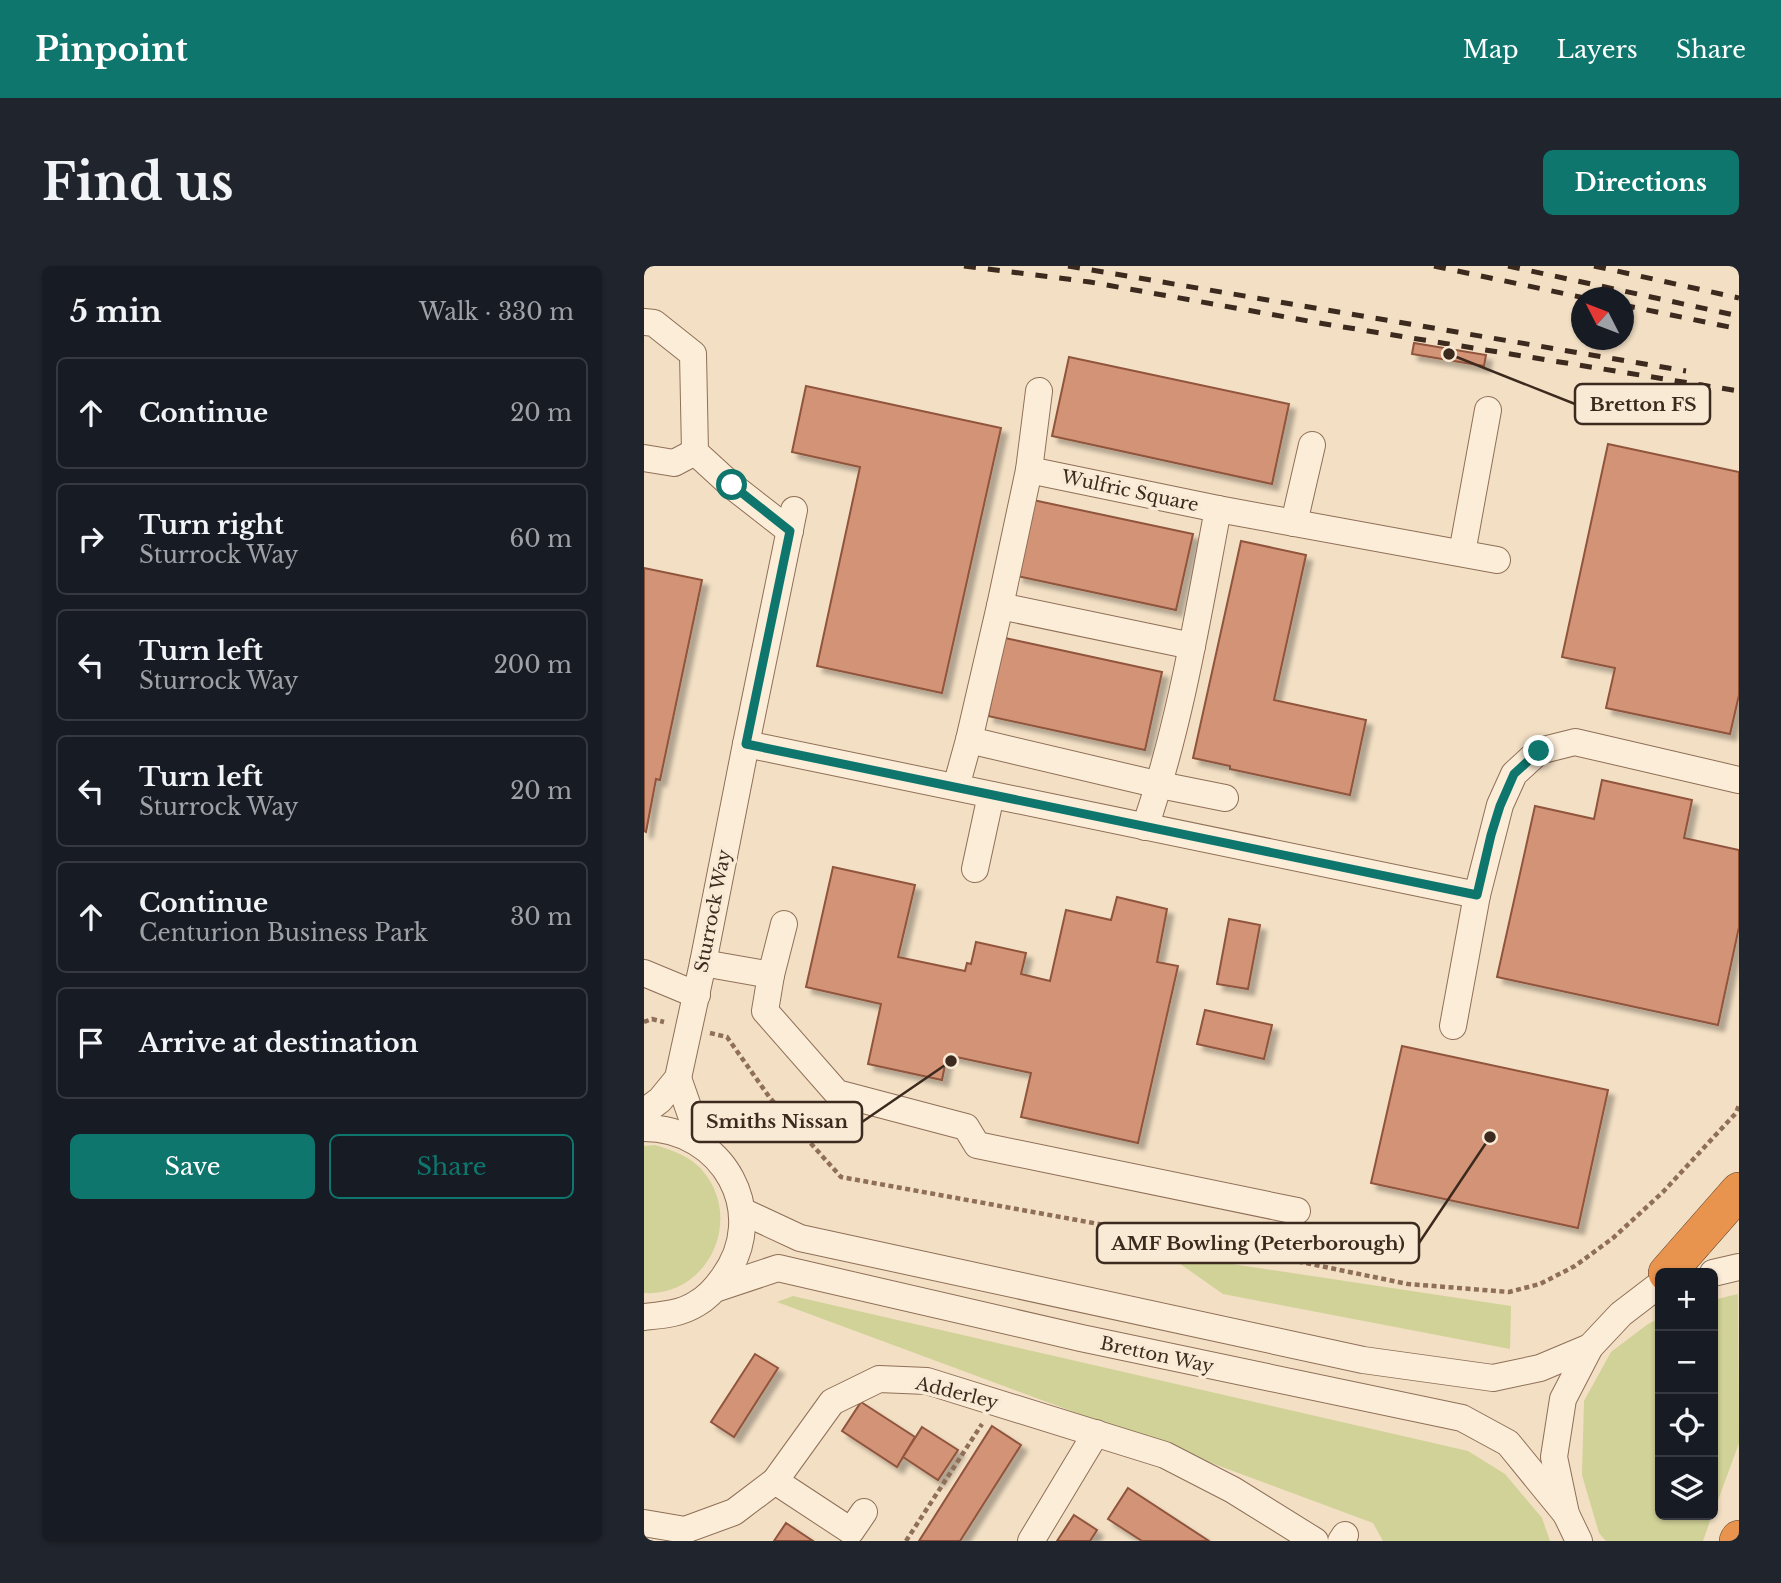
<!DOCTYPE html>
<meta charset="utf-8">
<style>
:root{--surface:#171b24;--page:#20242c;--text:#f1f3f6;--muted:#9ea1a6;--line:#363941;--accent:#0f766e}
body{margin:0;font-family:"Libre Baskerville",serif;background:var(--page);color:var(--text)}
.controls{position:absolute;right:21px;bottom:21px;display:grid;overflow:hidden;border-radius:10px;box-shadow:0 2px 5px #0004}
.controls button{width:63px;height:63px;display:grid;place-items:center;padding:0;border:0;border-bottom:2px solid var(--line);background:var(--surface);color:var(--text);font:35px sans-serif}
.compass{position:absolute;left:927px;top:21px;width:63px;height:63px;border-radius:50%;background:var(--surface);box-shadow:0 2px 5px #0004;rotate:312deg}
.stop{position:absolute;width:21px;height:21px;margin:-16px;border:5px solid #0f766e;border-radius:50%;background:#fff}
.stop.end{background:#0f766e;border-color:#fff;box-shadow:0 2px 7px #0008}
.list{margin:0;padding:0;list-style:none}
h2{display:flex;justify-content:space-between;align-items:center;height:91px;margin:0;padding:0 28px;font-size:30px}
h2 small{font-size:23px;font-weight:400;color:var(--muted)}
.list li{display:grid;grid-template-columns:46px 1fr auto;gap:21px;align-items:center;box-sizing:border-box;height:112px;margin:0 14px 14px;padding:0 14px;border:2px solid var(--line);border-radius:10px}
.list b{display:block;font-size:26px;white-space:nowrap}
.list p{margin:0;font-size:23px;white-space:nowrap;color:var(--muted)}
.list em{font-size:23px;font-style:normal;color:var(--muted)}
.actions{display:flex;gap:14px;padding:21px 28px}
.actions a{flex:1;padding:16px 0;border:2px solid var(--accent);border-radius:10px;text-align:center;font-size:24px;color:var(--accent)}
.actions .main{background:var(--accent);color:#fff}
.icon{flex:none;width:38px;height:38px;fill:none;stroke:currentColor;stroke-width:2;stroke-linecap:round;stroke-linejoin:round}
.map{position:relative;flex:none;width:1095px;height:1275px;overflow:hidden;border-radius:10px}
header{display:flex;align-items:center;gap:42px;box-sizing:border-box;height:98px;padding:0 35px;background:var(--accent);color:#fff}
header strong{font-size:33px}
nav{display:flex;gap:38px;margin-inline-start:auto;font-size:24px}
.intro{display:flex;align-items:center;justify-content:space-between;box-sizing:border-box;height:168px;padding:0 42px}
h1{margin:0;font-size:49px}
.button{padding:18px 32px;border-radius:10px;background:var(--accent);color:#fff;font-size:24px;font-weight:700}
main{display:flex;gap:42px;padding:0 42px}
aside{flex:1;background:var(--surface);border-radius:10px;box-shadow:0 2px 5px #0004}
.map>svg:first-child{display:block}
</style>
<header>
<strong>Pinpoint</strong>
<nav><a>Map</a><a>Layers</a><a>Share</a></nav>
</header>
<div class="intro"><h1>Find us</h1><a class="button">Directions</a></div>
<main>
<aside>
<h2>5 min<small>Walk · 330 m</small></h2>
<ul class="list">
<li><svg class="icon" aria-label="ahead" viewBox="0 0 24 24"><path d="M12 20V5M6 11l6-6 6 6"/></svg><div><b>Continue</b></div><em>20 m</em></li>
<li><svg class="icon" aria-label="right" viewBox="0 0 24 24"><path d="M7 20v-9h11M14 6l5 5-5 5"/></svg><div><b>Turn right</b><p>Sturrock Way</p></div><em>60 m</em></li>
<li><svg class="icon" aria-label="left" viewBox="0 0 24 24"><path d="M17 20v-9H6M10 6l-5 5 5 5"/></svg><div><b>Turn left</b><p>Sturrock Way</p></div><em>200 m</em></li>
<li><svg class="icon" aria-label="left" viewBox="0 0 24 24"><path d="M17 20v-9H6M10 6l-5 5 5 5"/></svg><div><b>Turn left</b><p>Sturrock Way</p></div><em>20 m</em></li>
<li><svg class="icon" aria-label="ahead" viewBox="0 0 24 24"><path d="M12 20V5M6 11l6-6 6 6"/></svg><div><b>Continue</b><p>Centurion Business Park</p></div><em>30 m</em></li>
<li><svg class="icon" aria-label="arrive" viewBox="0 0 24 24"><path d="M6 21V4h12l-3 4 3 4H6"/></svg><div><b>Arrive at destination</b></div></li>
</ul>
<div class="actions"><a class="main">Save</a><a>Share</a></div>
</aside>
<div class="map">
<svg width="1095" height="1275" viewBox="0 0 1095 1275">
<defs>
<filter id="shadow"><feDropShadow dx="6" dy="6" stdDeviation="2" flood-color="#0004"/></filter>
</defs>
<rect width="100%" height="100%" fill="#f2dfc4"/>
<g fill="#d1d297">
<path d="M11,879C27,884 41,888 54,900C58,903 61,908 64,912C97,961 60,1031 0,1027V880Z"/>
<polygon points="522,988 867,1040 866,1083 579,1028"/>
<polygon points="1094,1028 1095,1177 1069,1248 1069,1034"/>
<polygon points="149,1030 824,1185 861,1208 898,1252 906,1275 739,1275 729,1257 133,1036"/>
<polygon points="1016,1052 1016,1249 1068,1249 1059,1275 962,1275 955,1267 938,1209 940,1135 967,1086 1004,1058"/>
</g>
<g fill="#d39377" stroke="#90543c" stroke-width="2" filter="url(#shadow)">
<polygon points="770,77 842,89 840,100 768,88"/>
<polygon points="425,91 645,138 628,218 408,170"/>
<polygon points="162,120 357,162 298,427 173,400 216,201 148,186"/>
<polygon points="964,178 1095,206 1095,429 1086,468 962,442 971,402 918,391"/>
<polygon points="389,234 549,268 532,344 373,310"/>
<polygon points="597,275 662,289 630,434 722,454 706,529 586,503 586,500 549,492"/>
<polygon points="0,302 58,314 16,514 12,513 2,566 0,565"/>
<polygon points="361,372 518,406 501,484 344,450"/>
<polygon points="958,514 1048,534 1040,572 1095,584 1095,661 1074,759 853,711 891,540 950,553"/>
<polygon points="189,601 271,619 254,691 321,705 323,697 327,698 332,676 382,687 377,708 406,715 422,644 467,654 473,631 523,643 513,696 534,700 494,877 377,851 387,807 303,789 298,814 224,798 237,738 162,721"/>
<polygon points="585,653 616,659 604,723 573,718"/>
<polygon points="561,744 628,759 620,793 553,778"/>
<polygon points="758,780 964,824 934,962 727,917"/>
<polygon points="111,1088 134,1102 90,1171 67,1156"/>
<polygon points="217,1136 271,1171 253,1201 198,1165"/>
<polygon points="348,1160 377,1179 316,1275 275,1275"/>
<polygon points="278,1161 314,1184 294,1214 259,1191"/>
<polygon points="484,1222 565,1275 498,1275 464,1253"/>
<polygon points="430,1249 453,1264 446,1275 413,1275"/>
<polygon points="142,1257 169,1275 130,1275"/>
</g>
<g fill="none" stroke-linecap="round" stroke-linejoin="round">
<defs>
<g id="minor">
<polyline points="0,56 10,57 49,88 51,186 87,219 146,265"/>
<polyline points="0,192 30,197 51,186"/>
<path d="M385,204L574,243C554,349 536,460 501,561"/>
<polyline points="574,243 853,294"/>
<polyline points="650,257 668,179"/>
<polyline points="818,287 844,144"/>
<polyline points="356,340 548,380"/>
<polyline points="325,474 516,519 581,532"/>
<polyline points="102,478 833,629"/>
<polyline points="312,521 325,474 356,340 385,204 395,125"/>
<polyline points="331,603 347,529"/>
<polyline points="59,697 127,709 140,658"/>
<polyline points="0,707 53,729"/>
<polyline points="127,709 121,745 193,827 322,861 333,879 653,945"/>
<polyline points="809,760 833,629 856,539 870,508 895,485 931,476 1095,514"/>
<polyline points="34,812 57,878"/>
<polyline points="0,846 16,834 34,812 59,697 102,478 150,244"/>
<path d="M0,862C79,862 127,947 79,1012C72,1022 63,1032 52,1038C36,1048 18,1049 0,1051"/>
<polyline points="98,945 156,972 719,1094 849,1112 896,1102 946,1081"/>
<polyline points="1069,1007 1095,1001"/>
<polyline points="71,1023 134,1002 437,1072 818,1152 864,1177 922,1248"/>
<polyline points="131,1215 207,1265 220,1246"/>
<polyline points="0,1257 41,1264 90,1246 131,1215 188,1136 235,1113 283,1115 521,1189 589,1224 671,1275"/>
<polyline points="387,1275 452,1167"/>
<polyline points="697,1275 701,1269"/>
<polyline points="935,1275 922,1248 910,1191 919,1133 946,1081 977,1048 1011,1022 1016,1020"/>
</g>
<g id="highway">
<polyline points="1023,1007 1095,925"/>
<polyline points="1094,1275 1095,1273"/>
</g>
</defs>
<use href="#minor" stroke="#8f6f58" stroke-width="28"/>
<use href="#highway" stroke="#5c3e2d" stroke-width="38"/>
<g stroke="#8f6f58" stroke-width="4.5" stroke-dasharray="5 3.5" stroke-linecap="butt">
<polyline points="0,756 8,753 20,756"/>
<polyline points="66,767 83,771 126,832 197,911 603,985 764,1018 865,1026 896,1018 931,1000 969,972 1019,926 1092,847 1095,839"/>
<polyline points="262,1275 338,1158"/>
</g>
<use href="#minor" stroke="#fcedd8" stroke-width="26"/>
<use href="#highway" stroke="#e8944e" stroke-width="37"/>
<g stroke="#3d2a1e" stroke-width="5" stroke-dasharray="12 12" stroke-linecap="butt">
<polyline points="320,0 446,16 681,58 1095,125"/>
<polyline points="424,0 1042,105"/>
<polyline points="790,0 941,32"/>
<polyline points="864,0 1095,50"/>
<polyline points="950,0 1095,32"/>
<polyline points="979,39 1095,63"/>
</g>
</g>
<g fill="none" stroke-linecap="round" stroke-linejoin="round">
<polyline stroke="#0f766e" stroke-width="9" points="88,219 146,265 102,478 833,629 847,569 856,540 870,508 895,485"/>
</g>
<g text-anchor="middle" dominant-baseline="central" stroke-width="7" stroke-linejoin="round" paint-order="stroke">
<g font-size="18" fill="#3d2a1e" stroke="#f9ead5">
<text transform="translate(486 225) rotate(12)">Wulfric Square</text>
<text transform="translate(69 645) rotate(-79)">Sturrock Way</text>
<text transform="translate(513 1089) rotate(12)">Bretton Way</text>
<text transform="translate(313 1127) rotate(14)">Adderley</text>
</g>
</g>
<path fill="none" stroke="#3d2a1e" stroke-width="2.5" d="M805 88L931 138M307 795L218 856M846 871L775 977"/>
<g fill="#3d2a1e" stroke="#f9ead5" stroke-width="2.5">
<circle cx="805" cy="88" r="7"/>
<circle cx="307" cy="795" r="7"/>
<circle cx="846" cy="871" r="7"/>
</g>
<g fill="#f9ead5" stroke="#3d2a1e" stroke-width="2.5">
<rect x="931" y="118" width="135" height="40" rx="7"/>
<rect x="48" y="836" width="170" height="40" rx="7"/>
<rect x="453" y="957" width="322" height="40" rx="7"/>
</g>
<g font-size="19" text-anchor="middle" font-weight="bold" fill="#3d2a1e">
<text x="999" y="145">Bretton FS</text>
<text x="133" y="862">Smiths Nissan</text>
<text x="614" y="984">AMF Bowling (Peterborough)</text>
</g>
</svg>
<div class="controls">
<button>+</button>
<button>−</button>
<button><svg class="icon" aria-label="locate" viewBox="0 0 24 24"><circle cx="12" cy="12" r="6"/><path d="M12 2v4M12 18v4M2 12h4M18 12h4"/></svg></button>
<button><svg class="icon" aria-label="layers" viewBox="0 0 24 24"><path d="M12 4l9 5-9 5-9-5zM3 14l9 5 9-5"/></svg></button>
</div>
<svg class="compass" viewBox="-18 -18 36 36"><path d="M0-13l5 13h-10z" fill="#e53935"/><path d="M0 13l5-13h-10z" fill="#9ea1a6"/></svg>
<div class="stop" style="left:88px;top:219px"></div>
<div class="stop end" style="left:895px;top:485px"></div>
</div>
</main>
